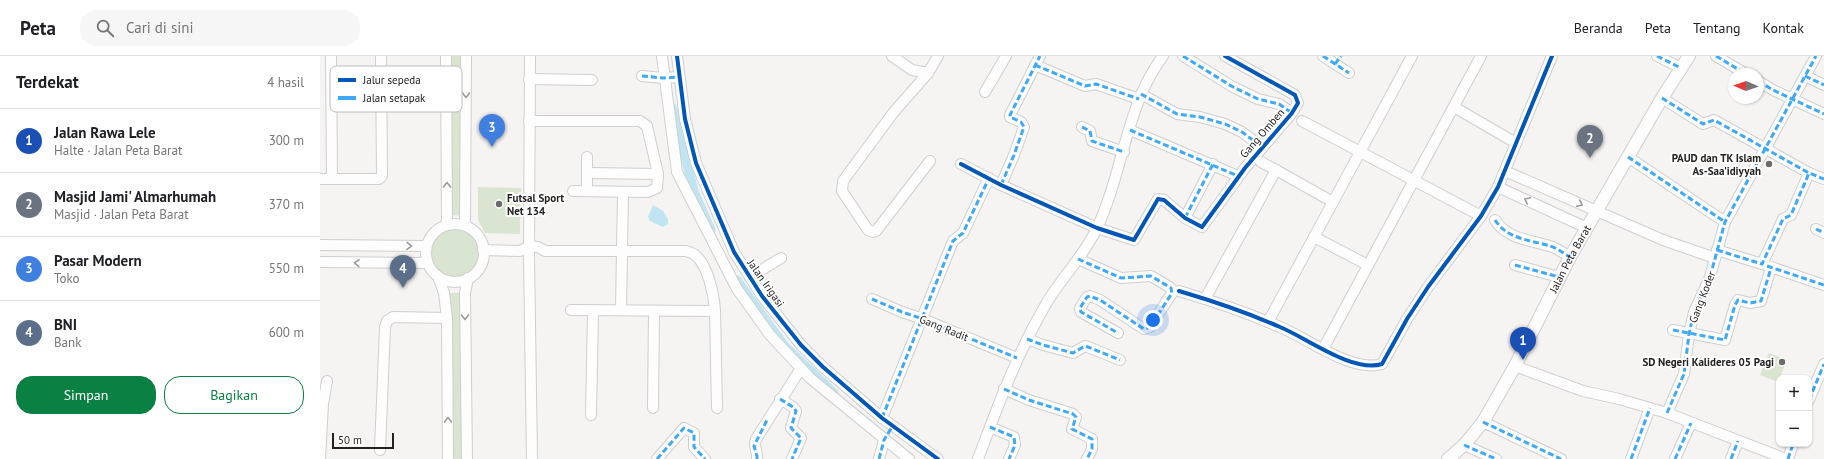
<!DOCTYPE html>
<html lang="id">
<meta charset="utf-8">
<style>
:root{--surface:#fff;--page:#f6f6f6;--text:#202124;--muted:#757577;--line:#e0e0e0;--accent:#0b8043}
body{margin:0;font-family:"PT Sans",sans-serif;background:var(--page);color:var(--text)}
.controls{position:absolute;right:12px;bottom:12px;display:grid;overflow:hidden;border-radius:8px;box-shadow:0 1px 3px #0004}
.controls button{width:36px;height:36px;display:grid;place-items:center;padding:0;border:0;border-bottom:1px solid var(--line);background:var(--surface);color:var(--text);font:20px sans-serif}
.compass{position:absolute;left:1408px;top:12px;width:36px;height:36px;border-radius:50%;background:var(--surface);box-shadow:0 1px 3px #0004;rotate:272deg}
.scale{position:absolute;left:12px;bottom:10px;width:62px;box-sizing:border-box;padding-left:4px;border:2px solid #242221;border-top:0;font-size:11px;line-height:14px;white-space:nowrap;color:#242221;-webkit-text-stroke:3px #fff;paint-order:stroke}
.you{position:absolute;left:833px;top:264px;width:14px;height:14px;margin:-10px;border:3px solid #fff;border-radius:50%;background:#1a73e8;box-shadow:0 0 0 6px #1a73e833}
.badge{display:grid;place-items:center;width:26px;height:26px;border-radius:50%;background:var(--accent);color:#fff;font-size:13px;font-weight:700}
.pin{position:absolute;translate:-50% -33px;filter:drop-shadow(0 1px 2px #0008)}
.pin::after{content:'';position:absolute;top:21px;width:14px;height:12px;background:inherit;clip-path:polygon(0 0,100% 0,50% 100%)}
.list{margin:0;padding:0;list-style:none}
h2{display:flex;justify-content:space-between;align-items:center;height:52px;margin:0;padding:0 16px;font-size:17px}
h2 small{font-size:13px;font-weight:400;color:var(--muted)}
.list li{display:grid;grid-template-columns:26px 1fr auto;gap:12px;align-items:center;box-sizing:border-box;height:64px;padding:0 16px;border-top:1px solid var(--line)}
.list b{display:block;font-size:15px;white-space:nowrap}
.list p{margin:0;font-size:13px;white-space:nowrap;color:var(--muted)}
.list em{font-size:13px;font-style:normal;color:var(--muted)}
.actions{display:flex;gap:8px;padding:12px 16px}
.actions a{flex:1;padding:9px 0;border:1px solid var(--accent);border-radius:16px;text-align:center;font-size:14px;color:var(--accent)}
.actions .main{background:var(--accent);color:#fff}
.icon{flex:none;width:22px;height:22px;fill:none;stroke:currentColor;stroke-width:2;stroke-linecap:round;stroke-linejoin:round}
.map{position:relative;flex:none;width:1504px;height:403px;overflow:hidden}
header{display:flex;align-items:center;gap:24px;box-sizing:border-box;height:56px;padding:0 20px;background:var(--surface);border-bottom:1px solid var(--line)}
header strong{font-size:19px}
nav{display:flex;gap:22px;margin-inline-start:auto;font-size:14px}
.search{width:280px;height:36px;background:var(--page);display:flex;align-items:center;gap:10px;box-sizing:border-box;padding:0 14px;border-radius:16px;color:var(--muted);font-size:15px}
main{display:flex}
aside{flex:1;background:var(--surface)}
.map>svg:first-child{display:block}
</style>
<header>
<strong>Peta</strong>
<div class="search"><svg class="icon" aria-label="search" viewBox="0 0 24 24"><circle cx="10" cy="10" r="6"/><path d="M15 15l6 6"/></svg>Cari di sini</div>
<nav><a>Beranda</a><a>Peta</a><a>Tentang</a><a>Kontak</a></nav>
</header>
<main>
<aside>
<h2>Terdekat<small>4 hasil</small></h2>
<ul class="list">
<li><span class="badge" style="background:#1a4fb4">1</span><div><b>Jalan Rawa Lele</b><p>Halte · Jalan Peta Barat</p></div><em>300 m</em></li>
<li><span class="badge" style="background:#6b7280">2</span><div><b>Masjid Jami' Almarhumah</b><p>Masjid · Jalan Peta Barat</p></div><em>370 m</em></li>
<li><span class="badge" style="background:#3f7fe0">3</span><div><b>Pasar Modern</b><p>Toko</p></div><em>550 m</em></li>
<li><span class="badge" style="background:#5c6f8a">4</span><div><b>BNI</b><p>Bank</p></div><em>600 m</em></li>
</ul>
<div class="actions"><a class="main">Simpan</a><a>Bagikan</a></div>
</aside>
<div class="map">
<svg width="1504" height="403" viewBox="0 0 1504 403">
<rect width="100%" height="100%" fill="#f6f4f2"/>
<g fill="#d9e5d0">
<polygon points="126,0 146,0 145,160 128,159"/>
<polygon points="158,131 201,132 200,178 165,177 158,164"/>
<circle cx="135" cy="197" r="29"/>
<polygon points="124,237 145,237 147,403 128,403"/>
<polygon points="1449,297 1467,304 1458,326 1440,319"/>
</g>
<polygon fill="#bee5f1" points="333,149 343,155 348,163 348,168 343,171 330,165 328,161"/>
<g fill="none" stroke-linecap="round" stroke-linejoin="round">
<g stroke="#bee5f1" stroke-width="9">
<polyline points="352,51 374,135 391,174"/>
<polyline points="417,224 464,289 514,337"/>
</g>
<defs>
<g id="minor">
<polyline points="11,0 12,123"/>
<polyline points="126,0 127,168"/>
<polyline points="210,0 209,200 212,403"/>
<polyline points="342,0 357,116 417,233 450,279 490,322 589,403"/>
<polyline points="357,0 365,63 376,107 414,196 442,240 481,289 503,311 562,362 618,403"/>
<polyline points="572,0 592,14 608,17"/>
<polyline points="863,0 913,31 938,43 959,48 972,57"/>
<polyline points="1003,0 1029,17"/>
<polyline points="1337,0 1361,12"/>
<polyline points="1396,0 1426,18"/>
<polyline points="715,9 765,30 776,28 819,43"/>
<polyline points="322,20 343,22 359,21"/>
<polyline points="1485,20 1504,29"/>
<polyline points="209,23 272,24"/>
<polyline points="1438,25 1453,34 1504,58"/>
<polyline points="665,36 686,0"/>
<polyline points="821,38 857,58 880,61 905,68 922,76 942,91"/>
<polyline points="1342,42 1383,68 1394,64 1489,117 1504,123"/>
<polyline points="1134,51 1196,87"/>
<polyline points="209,65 320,65 327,70 338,118 337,132 328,136 253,135"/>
<polyline points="982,65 1161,160"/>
<polyline points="762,71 770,75 772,85 804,96"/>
<polyline points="810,74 918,120"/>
<polyline points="267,101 267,135"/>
<polyline points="1308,101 1405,166"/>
<polyline points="610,105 556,175 553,176 548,174 522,135 523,125 573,57 608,17 618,0"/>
<polyline points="941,106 956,114"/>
<polyline points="641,108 681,129 777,172 814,184 838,143 844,144 865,162 882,171 925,112 972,57 978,47 975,39 905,0"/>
<polyline points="1185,115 1343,184 1395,202"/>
<polyline points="267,117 338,118"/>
<polyline points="0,123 59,123 62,120 61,0"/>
<polyline points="681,129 694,99 704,71 701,66 690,61 690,59 720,0"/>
<polyline points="1178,131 1267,172"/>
<polyline points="1013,146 1092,0"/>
<polyline points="865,162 893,108"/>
<path d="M1175,164C1187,183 1210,184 1230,190C1237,192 1243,197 1250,201"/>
<circle cx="135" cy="197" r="29"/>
<polyline points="145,169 146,0"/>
<polyline points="1496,173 1504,177"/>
<polyline points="994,181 1048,209"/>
<polyline points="0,189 106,190"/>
<path d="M163,194L200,195L209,190L218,191L225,195H366C368,196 373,197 375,199C388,209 394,239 395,255"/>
<polyline points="1397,194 1442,208 1463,163 1471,159 1489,117"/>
<polyline points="758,203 801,222 831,220 851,232 852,237 830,271 824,273 780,244 770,240 767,241 760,252 761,256 798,277"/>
<polyline points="0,206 107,207"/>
<polyline points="1195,209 1239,221"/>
<polyline points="1445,209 1504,229"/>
<polyline points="118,220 124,237 127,262 128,403"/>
<polyline points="430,221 461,202"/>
<path d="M859,235C893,245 928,257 960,271C987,282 1032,317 1062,308L1087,263L1108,231L1161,160L1178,131L1232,0"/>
<polyline points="552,243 582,256 603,263 697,302"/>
<polyline points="885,243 956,114 1013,146 948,266"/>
<polyline points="251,254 395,255 397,352"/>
<polyline points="301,254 303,136"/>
<polyline points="1353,274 1405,284 1415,249 1418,244 1430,247 1441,245 1451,212"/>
<polyline points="707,283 723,289 753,297 765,290 768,291 800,304"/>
<polyline points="1003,293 1161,0"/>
<polyline points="1195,310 1263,335 1299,343 1347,357 1466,403"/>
<polyline points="684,333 709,344 753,358 756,361 752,373 772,383 772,393 767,403"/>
<polyline points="460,343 473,351 476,355 471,372 481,382 472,403"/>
<polyline points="1489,344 1504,308"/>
<polyline points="333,352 334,255"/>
<polyline points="1347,357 1364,318 1369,278 1374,256 1390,221 1405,166 1496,0"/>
<polyline points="271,359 273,255"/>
<polyline points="562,362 633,185 643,177 669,122"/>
<polyline points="1163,366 1241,403"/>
<polyline points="670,371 694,381 695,389 689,403"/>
<polyline points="1144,389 1176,403"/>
<polyline points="60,394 65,271 67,265 73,261 127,262"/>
<polyline points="0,403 3,348 7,325"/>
<polyline points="147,403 145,237 148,222"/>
<polyline points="337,403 364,372 374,377 374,391 385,403"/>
<path d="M437,403C438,395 433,392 436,383L478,317L482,314"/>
<polyline points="559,403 564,384"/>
<path d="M658,403C678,349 697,298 726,248C742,221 764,200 777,172C803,117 806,49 843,0"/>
<polyline points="1311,403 1330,352"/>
<polyline points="1355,403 1371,367"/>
<polyline points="1411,403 1418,385"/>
<polyline points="1468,403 1473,388"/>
</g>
<g id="major">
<path id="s1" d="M1128,403L1144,389L1163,366L1195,310L1250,201L1342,42L1369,0"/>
</g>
</defs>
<use href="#minor" stroke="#d0cece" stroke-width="12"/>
<use href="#major" stroke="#d0cece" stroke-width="14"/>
<use href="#minor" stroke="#fefdfd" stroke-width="10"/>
<use href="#major" stroke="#fefdfd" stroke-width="12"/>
<g stroke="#3fa9f5" stroke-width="3" stroke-dasharray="6 3" stroke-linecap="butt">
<polyline points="863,0 913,31 938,43 959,48 972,57"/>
<polyline points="1003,0 1029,17"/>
<polyline points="1337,0 1361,12"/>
<polyline points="1396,0 1426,18"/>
<polyline points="1015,8 1021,0"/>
<polyline points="715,9 765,30 776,28 819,43"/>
<polyline points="322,20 343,22 359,21"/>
<polyline points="1485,20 1504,29"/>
<polyline points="1438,25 1453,34 1504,58"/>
<polyline points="821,38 857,58 880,61 905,68 922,76 942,91"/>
<polyline points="1342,42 1383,68 1394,64 1489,117 1504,123"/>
<polyline points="762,71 770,75 772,85 804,96"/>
<polyline points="810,74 918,120"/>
<polyline points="1308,101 1405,166"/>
<polyline points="681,129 694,99 704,71 701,66 690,61 690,59 720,0"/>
<polyline points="865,162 893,108"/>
<path d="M1175,164C1187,183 1210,184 1230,190C1237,192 1243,197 1250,201"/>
<polyline points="1496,173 1504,177"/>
<polyline points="1397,194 1442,208 1463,163 1471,159 1489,117"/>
<polyline points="758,203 801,222 831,220 851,232 852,237 830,271 824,273 780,244 770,240 767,241 760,252 761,256 798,277"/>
<polyline points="1195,209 1239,221"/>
<polyline points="1447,210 1504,229"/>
<polyline points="552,243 582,256 603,263 697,302"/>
<polyline points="1353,274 1405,284 1415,249 1418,244 1430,247 1441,245 1451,212"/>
<polyline points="707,283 723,289 753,297 765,290 768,291 800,304"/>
<polyline points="684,333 709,344 753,358 756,361 752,373 772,383 772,393 767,403"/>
<polyline points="460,343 473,351 476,355 471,372 481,382 472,403"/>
<polyline points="1489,344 1504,308"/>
<polyline points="1347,357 1364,318 1369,278 1374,256 1390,221 1405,166 1496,0"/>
<polyline points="562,362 633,185 643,177 669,122"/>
<polyline points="1163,366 1241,403"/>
<polyline points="670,371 694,381 695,389 689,403"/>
<polyline points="1144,389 1176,403"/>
<polyline points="337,403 364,372 374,377 374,391 385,403"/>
<polyline points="437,403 437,400 434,390 448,362"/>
<polyline points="559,403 564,384 572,371"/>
<polyline points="1311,403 1330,352"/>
<polyline points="1355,403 1371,367"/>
<polyline points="1411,403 1418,385"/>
<polyline points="1468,403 1473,388"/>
</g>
<defs>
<g id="cycleway">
<polyline points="357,0 365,63 376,107 414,196 442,240 481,289 503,311 562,362 618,403"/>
<polyline points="641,108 681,129 777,172 814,184 838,143 844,144 865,162 882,171 925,112 972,57 978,47 975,39 905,0"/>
<path d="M859,235C893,245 928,257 960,271C987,282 1032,317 1062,308L1087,263L1108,231L1161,160L1178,131L1232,0"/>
</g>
</defs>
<use href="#cycleway" stroke="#fff" stroke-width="6"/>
<use href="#cycleway" stroke="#0057b8" stroke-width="4"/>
</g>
<defs><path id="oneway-chevron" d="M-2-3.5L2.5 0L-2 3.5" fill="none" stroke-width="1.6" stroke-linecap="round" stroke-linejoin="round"/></defs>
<g stroke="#9c9a9a">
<use href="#oneway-chevron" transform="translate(146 39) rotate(90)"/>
<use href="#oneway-chevron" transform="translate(127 129) rotate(-90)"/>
<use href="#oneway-chevron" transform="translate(1207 144) rotate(-155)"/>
<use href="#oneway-chevron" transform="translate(1260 148) rotate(24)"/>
<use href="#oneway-chevron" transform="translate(89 190) rotate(1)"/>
<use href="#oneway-chevron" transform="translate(37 207) rotate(-179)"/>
<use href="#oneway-chevron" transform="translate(145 261) rotate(89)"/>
<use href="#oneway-chevron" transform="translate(128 364) rotate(-91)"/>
</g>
<g fill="#6e6c6a" stroke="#fff" stroke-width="1.5">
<circle cx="1449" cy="108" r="4"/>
<circle cx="179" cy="148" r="4"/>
<circle cx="1462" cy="306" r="4"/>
</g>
<g text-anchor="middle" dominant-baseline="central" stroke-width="4" stroke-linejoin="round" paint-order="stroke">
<g font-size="11" fill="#242221" stroke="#fff">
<text transform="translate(942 77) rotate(-49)">Gang Omben</text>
<text stroke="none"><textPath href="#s1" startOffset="236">Jalan Peta Barat</textPath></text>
<text transform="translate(446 227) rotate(55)">Jalan Irigasi</text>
<text transform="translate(1382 241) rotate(-69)">Gang Koder</text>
<text transform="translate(624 272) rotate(22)">Gang Radit</text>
</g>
<g font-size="11" font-weight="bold" fill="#242221" stroke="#fff" text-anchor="end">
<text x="1441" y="102">PAUD dan TK Islam<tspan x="1441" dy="13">As-Saa'idiyyah</tspan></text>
<text x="187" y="142" text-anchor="start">Futsal Sport<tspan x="187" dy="13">Net 134</tspan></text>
<text x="1454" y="306">SD Negeri Kalideres 05 Pagi</text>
</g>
</g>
<rect x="10" y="10" width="132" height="46" rx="6" fill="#fff" stroke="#bdbdbc" stroke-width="1"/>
<rect x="18" y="22" width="18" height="4" fill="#0057b8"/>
<rect x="18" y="40" width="18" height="4" fill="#3fa9f5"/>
<g font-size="11" fill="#242221">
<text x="43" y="28">Jalur sepeda</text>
<text x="43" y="46">Jalan setapak</text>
</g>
</svg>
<div class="controls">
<button>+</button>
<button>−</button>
</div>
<svg class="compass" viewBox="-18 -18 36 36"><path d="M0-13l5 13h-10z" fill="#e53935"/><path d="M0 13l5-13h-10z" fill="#757577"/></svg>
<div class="scale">50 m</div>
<div class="you"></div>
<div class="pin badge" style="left:1203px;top:304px;background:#1a4fb4">1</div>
<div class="pin badge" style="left:1270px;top:102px;background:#6b7280">2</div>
<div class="pin badge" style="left:172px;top:91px;background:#3f7fe0">3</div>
<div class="pin badge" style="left:83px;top:232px;background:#5c6f8a">4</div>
</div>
</main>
